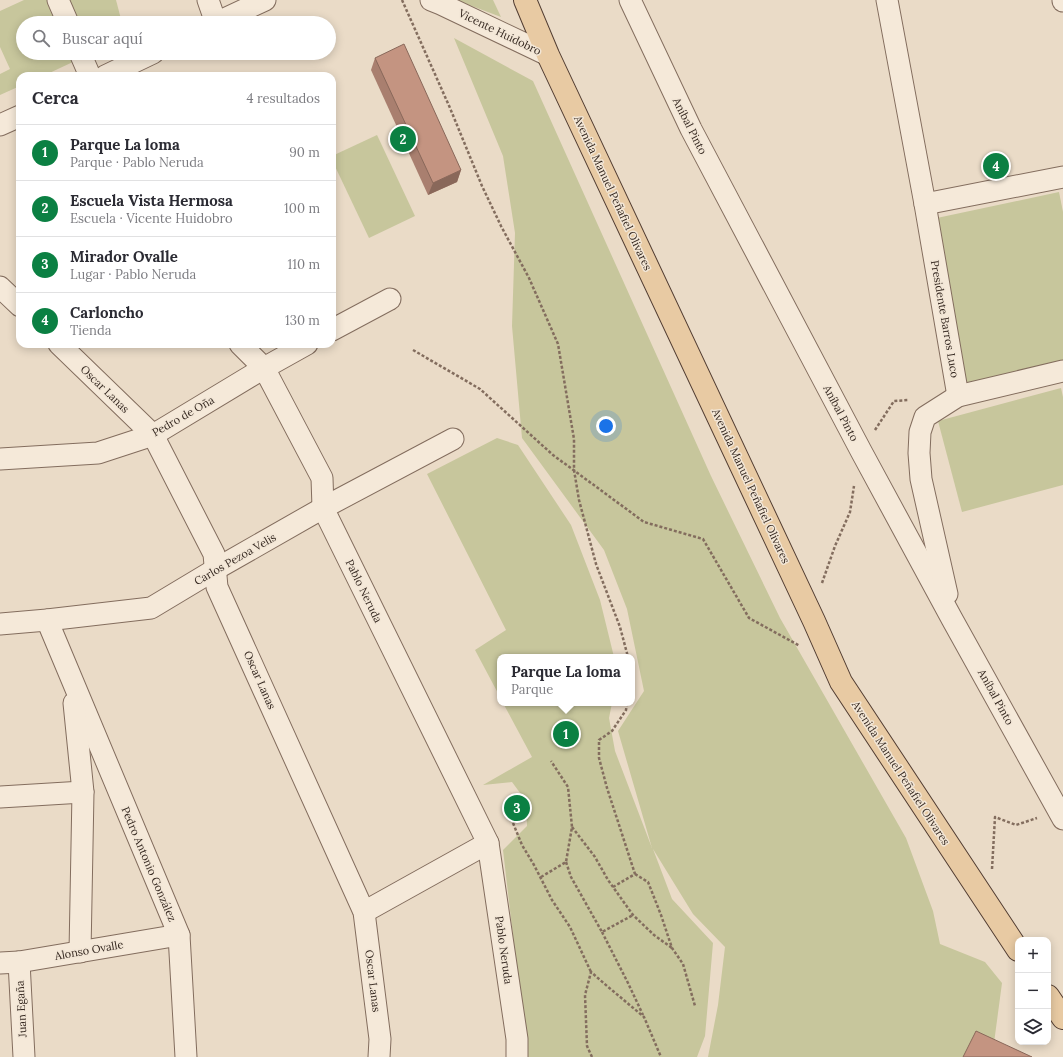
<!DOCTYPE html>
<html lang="es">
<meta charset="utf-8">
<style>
:root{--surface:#fff;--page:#f7f7f7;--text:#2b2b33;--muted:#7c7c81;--line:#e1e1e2;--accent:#0b8043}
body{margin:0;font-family:Lora,serif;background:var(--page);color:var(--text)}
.controls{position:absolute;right:12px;bottom:12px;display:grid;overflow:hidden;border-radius:8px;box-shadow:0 2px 10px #0003}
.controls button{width:36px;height:36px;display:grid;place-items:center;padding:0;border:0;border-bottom:1px solid var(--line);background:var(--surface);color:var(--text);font:20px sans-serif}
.you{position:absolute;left:606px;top:426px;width:14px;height:14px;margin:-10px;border:3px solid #fff;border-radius:50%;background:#1a73e8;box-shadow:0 0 0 6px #1a73e833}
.badge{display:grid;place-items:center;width:26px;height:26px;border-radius:50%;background:var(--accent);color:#fff;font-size:13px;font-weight:700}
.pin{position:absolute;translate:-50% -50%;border:2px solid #fff;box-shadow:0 1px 4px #0006}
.popup{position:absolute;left:497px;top:654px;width:138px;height:52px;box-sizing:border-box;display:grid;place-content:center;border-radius:8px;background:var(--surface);filter:drop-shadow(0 1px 3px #0005);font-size:13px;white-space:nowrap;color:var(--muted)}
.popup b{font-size:15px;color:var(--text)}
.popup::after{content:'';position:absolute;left:50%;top:100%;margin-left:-8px;border:8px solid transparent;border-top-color:var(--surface)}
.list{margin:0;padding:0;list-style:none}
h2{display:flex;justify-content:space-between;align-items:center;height:52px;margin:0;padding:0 16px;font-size:17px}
h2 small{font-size:13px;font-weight:400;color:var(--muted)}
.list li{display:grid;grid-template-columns:26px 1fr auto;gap:12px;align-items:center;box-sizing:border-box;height:56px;padding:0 16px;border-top:1px solid var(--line)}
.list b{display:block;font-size:15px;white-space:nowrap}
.list p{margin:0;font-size:13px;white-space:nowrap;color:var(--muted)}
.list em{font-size:13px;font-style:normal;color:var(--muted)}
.icon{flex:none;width:22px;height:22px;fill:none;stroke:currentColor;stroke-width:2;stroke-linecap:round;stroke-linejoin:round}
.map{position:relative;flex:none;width:1063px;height:1057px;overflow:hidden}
.search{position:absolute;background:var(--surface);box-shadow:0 2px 10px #0003;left:16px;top:16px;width:320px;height:44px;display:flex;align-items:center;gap:10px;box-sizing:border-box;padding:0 14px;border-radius:22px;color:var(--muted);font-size:15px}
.panel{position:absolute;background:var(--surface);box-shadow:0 2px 10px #0003;left:16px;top:72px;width:320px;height:276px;border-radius:12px}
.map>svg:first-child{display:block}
</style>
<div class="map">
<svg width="1063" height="1057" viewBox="0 0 1063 1057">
<rect width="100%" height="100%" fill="#eadbc7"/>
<g fill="#c7c69c">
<polygon points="24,0 48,0 58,23 23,23 23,53 72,53 75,61 43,76 20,76 20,86 0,95 0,74 10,69 0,47 0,11"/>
<polygon points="67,0 116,0 122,23 77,23"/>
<polygon points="456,0 493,0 501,17"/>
<polygon points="454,38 533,81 711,476 780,618 906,838 933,911 940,944 985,962 1002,983 994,1043 965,1057 708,1057 718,1005 725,947 693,914 653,849 672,899 713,943 705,1036 697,1057 523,1057 525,1039 503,850 527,826 526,801 512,782 483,785 532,757 503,703 612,703 609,718 615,751 652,848 618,731 644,691 627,609 604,550 522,438 512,326 515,233 503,156"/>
<polygon points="377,135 415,216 369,238 332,160 332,156"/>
<polygon points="1059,192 1063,212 1063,370 954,394 918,222"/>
<polygon points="1061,388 1063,397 1063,485 962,512 938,421"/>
<polygon points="497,438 518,445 571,525 600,600 614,657 500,657 500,697 475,650 506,630 427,474"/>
</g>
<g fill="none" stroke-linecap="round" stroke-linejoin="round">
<defs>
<g id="minor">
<polyline points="58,0 68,23"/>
<polyline points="208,0 216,23"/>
<polyline points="431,0 441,4 548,55"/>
<polyline points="630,0 691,129 861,451 952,619 1063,819"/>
<polyline points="887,0 925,204 958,396"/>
<polyline points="1063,0 1063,1"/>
<polyline points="216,23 265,0"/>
<polyline points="80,53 90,76"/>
<polyline points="105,76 153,53"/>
<polyline points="0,125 20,116"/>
<polyline points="925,204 1063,177"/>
<polyline points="0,287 20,306"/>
<polyline points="332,330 390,299"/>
<polyline points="59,344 153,435 214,554 217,587 364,912 380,1039 379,1057"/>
<polyline points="240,344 264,368 322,478 323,508 488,843 517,1039 517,1057"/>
<polyline points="0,459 98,453 153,435 264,368 307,344"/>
<polyline points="947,594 921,479 919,453 920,432 925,417 958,396 1063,371"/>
<polyline points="47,620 179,935 186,1057"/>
<polyline points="0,624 47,620 151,608 216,569 323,508 453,439"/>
<polyline points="74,703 83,792 80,952"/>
<polyline points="0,797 83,792"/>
<polyline points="364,912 488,843"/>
<polyline points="19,962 24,1057"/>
<polyline points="0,963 19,962 179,935"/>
</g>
<g id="primary">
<polyline points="525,0 548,55 814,621 841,682 1018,950"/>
<polyline points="1048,996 1063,1018"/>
</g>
</defs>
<use href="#minor" stroke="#836d5e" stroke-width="23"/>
<use href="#primary" stroke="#523d32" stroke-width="24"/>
<g stroke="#836d5e" stroke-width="2.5" stroke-dasharray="3 2" stroke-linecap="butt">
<polyline points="402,0 450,108 482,186 501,226 529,278 558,344 574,439 574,470 579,500 596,564 620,627 628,657"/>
<polyline points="413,350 480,389 553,455 644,522 703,539 749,618 800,646"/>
<polyline points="875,430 894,401 909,400"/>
<polyline points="822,583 835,546 850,512 854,486"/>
<polyline points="513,823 522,845 534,865 552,900 570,927 591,972"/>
<polyline points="572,827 595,857 608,880 633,915 654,935 672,948"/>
<polyline points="566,862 571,877 602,932 633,915"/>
<polyline points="992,869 995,817 1016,825 1037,818"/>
<polyline points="635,874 648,882 661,915 672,948 683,964 695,1006"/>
<polyline points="541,877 566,862 572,827 568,787 551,761"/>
<polyline points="613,887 635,874 607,788 599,758 599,740 612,731 626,710 627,703"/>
<polyline points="602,932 628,983 643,1015"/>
<polyline points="592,1057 587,1046 585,995 591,972 607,986 644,1017 661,1057"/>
</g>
<use href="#minor" stroke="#f5e9d9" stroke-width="21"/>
<use href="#primary" stroke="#e8caa3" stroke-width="22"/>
</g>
<polygon fill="#a97f6f" points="375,58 461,170 457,182 428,195 371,70"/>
<polygon fill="#89685a" points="461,170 457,182 428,195 433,183"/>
<g fill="#c49481" stroke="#89685a">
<polygon points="404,44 461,170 433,183 375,58"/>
<polygon points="976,1031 1032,1057 963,1057"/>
</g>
<g text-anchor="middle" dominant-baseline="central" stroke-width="3" stroke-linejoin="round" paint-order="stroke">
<g font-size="11" fill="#352820" stroke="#f2e6d6">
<text transform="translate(500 32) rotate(26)">Vicente Huidobro</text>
<text transform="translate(690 126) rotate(63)">Aníbal Pinto</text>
<text transform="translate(613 193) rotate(65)">Avenida Manuel Peñafiel Olivares</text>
<text transform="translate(945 319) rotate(80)">Presidente Barros Luco</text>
<text transform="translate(105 389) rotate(44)">Oscar Lanas</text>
<text transform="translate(841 413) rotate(62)">Aníbal Pinto</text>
<text transform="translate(183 416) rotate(-30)">Pedro de Oña</text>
<text transform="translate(751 486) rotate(65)">Avenida Manuel Peñafiel Olivares</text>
<text transform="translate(235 559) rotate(-30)">Carlos Pezoa Velis</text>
<text transform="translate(364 591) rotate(64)">Pablo Neruda</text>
<text transform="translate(260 680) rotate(66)">Oscar Lanas</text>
<text transform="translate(996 697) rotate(61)">Aníbal Pinto</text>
<text transform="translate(901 773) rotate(57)">Avenida Manuel Peñafiel Olivares</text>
<text transform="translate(149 864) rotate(67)">Pedro Antonio González</text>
<text transform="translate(89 950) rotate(-10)">Alonso Ovalle</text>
<text transform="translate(504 950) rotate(82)">Pablo Neruda</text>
<text transform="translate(373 981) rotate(83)">Oscar Lanas</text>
<text transform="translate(21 1009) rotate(-93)">Juan Egaña</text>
</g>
</g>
</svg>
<div class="controls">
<button>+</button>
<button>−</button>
<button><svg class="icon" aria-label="layers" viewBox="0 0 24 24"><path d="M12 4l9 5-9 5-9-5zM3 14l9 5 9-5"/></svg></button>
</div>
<div class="you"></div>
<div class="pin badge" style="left:566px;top:734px">1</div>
<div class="popup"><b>Parque La loma</b>Parque</div>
<div class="pin badge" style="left:403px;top:139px">2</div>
<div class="pin badge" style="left:517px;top:808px">3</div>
<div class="pin badge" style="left:996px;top:166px">4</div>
<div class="search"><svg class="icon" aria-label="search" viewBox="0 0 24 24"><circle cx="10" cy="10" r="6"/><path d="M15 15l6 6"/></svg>Buscar aquí</div>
<section class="panel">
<h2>Cerca<small>4 resultados</small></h2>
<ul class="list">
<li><span class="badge">1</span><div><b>Parque La loma</b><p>Parque · Pablo Neruda</p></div><em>90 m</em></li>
<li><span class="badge">2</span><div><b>Escuela Vista Hermosa</b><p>Escuela · Vicente Huidobro</p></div><em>100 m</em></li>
<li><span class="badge">3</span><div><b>Mirador Ovalle</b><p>Lugar · Pablo Neruda</p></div><em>110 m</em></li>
<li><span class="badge">4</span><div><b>Carloncho</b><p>Tienda</p></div><em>130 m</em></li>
</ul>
</section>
</div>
